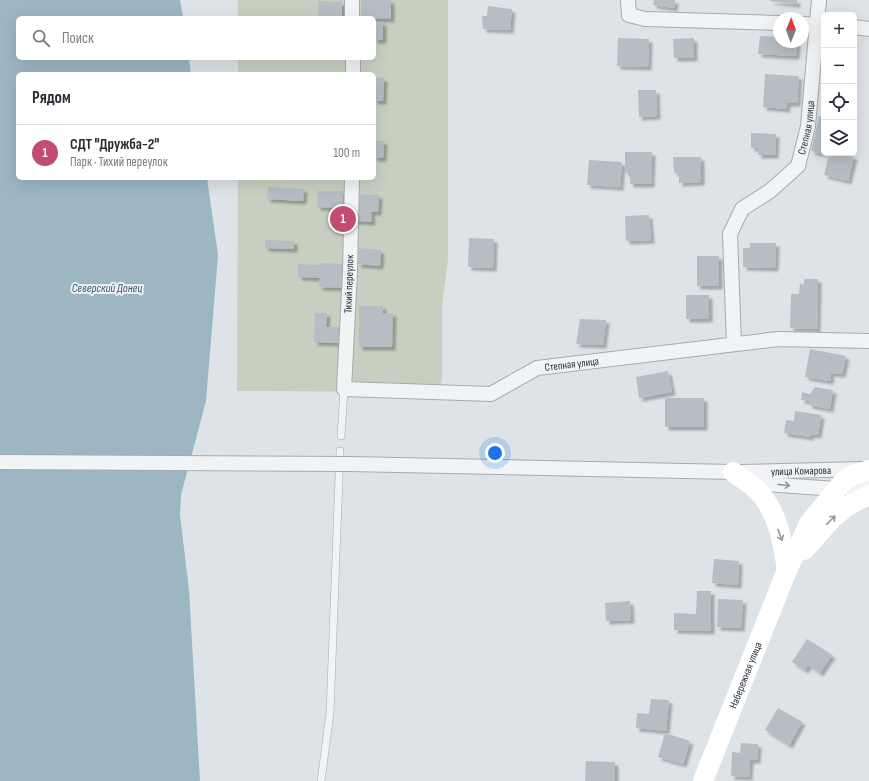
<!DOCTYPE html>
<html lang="ru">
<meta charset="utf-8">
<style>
:root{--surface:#fff;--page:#f7f7f7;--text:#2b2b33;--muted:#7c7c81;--line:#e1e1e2;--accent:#c24d72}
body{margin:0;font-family:"Sofia Sans Condensed",sans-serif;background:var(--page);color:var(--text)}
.controls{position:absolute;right:12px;top:12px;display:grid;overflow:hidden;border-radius:6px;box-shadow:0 4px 16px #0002}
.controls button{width:36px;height:36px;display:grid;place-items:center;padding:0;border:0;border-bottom:1px solid var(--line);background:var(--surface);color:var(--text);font:20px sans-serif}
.compass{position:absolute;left:773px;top:12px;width:36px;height:36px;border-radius:50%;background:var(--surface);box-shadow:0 4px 16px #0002;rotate:1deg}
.you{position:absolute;left:495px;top:453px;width:14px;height:14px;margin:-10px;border:3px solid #fff;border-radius:50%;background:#1a73e8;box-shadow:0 0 0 6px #1a73e833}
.badge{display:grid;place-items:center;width:26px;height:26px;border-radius:50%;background:var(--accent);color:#fff;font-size:13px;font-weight:700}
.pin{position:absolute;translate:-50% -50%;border:2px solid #fff;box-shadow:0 1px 4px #0006}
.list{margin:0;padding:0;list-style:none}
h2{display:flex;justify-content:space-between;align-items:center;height:52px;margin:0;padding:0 16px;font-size:17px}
h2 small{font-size:13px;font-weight:400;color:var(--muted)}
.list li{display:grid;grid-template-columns:26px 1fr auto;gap:12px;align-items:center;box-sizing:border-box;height:56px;padding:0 16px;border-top:1px solid var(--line)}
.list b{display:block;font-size:15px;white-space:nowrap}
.list p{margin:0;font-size:13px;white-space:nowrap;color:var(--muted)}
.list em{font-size:13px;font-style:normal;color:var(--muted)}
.icon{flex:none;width:22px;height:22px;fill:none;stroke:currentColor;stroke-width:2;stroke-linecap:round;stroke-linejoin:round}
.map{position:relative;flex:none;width:869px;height:781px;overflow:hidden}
.search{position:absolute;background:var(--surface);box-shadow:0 4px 16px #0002;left:16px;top:16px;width:360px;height:44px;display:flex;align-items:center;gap:10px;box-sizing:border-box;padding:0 14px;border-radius:6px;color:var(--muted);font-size:15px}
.panel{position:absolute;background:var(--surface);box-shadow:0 4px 16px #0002;left:16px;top:72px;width:360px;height:108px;border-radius:6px}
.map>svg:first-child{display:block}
</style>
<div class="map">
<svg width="869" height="781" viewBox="0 0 869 781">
<defs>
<filter id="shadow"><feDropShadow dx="3.5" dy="3.5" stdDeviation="1" flood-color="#0004"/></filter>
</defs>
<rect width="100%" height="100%" fill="#dee3e7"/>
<polygon fill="#c7d0c0" points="238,0 448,0 448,259 442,306 442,380 439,392 237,391 238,178 374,178 374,74 238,74 238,58 374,58 374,18 238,18"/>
<polygon fill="#9cb6c4" points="0,0 180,0 183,18 18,18 18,58 189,58 191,74 18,74 18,178 207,178 218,255 206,401 181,495 180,515 189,590 200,781 0,781"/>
<g fill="#b6bdc3" filter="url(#shadow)">
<polygon points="361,0 391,0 391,19 361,18"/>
<polygon points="654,0 675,0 674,8 653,5"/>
<polygon points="770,0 797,0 797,4 770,1"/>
<polygon points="319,1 342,2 342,17 318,17"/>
<polygon points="488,6 512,9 510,30 483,29 482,16 487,16"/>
<rect x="374" y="22" width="9" height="18"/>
<polygon points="760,36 779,37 779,42 797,42 796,56 758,54"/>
<polygon points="618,38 649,39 648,67 617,66"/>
<polygon points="694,38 694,58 674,58 673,39"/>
<polygon points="765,74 799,76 797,103 787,103 787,109 763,107"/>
<polygon points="374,77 384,78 383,101 374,101"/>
<polygon points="638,90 656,90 657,116 639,117"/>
<polygon points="819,116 824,117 824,153 842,153 854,156 848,181 824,175 829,155 811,151"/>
<polygon points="751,133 776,134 775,155 758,155 758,148 751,148"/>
<polygon points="374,141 384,141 383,158 374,158"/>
<polygon points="625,152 652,152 651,184 630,184 630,173 625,173"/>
<polygon points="673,157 701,157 701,182 679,183 679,173 674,173"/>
<polygon points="589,160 622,162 620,187 587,185"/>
<polygon points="268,187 304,189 303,201 267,199"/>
<polygon points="318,191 343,191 342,208 317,207"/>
<polygon points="355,194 379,195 378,212 371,212 372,222 354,221"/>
<polygon points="649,215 651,240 626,241 625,216"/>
<polygon points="469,238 494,239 493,268 468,267"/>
<polygon points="265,240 294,241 294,249 265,248"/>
<polygon points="750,243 776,243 775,268 743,267 743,248 750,248"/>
<polygon points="359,248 381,250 380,266 358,264"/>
<rect x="697" y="256" width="22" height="30"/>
<polygon points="320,263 342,264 342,288 319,287 320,278 298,277 298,264 320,265"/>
<polygon points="805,279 818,279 817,329 790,328 791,294 799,294 800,283 803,285"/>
<rect x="686" y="295" width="23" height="24"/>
<polygon points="359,306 383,306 383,313 393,313 392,347 359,347"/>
<polygon points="315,313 327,313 326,327 339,327 339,343 314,342"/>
<polygon points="580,319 606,320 603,345 576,344"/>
<polygon points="810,349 846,356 842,374 831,373 830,381 805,377"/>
<polygon points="668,371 672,392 639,398 636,377"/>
<polygon points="815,387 833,390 830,409 809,405 809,401 801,400 802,392 810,394"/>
<rect x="665" y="398" width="39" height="29"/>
<polygon points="795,411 821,415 818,435 811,434 810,437 784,433 786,420 794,421"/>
<polygon points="714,559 739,561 738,585 712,583"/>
<polygon points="697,591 711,591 711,631 674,630 674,613 696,614"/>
<polygon points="718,599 743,600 741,628 717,627"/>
<polygon points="630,601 631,620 606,621 605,603"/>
<polygon points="807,639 832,655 820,673 808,665 805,670 792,662"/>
<polygon points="651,699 669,700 666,731 636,728 637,713 649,714"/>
<polygon points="778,708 802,722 789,745 765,730"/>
<polygon points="665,733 690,741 683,764 658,757"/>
<polygon points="741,743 758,744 757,760 750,760 749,777 731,776 732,752 740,753"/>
<polygon points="586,761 615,762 615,781 585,781"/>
</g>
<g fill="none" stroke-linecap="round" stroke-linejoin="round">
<defs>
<g id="lane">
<polyline points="341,436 344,389"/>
<polyline points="321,781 330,713 340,451"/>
</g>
<g id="street">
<polyline points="352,0 352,18"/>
<polyline points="628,0 629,15 645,19 779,23"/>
<polyline points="803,24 824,25"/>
<polyline points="854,27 869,29"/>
<polyline points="353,58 353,74"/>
<path id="s1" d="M352,178L350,272L344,389L491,394L537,368L778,339L869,341"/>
<path id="s2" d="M734,344L730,234L742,209L770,191L798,166L808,126L819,0"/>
<polyline points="348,464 733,472 765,484 836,489 869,486"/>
<path id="s3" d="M741,472L863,469"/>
</g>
</defs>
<use href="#lane" stroke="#a4abb0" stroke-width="8"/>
<use href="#street" stroke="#a4abb0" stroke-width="16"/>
<use href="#lane" stroke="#f1f3f5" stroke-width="7"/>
<use href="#street" stroke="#f1f3f5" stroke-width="14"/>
<g stroke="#fff" stroke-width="20">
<path d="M733,472C741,478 751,484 758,491C778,512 783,543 787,570"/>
<polyline points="804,550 831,520 847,506 869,495"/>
<path id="s4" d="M703,781L787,570L810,522L843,482L851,476L869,470"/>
</g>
<defs>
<polyline id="street-bridge" points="0,462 348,464"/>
</defs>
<use href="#street-bridge" stroke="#a4abb0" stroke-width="16" stroke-linecap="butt"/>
<use href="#street-bridge" stroke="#f1f3f5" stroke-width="14"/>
</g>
<defs><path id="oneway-shaft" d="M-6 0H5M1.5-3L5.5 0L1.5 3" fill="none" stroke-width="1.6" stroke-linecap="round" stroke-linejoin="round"/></defs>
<use stroke="#8d9398" href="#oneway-shaft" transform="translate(784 485) rotate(5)"/>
<g stroke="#94999e">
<use href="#oneway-shaft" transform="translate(831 520) rotate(-44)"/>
<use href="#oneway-shaft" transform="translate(780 535) rotate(70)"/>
</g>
<g text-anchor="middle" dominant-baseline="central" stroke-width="4" stroke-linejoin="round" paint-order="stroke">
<g font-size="11" fill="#29333c" stroke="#eef2f4">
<text stroke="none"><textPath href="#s2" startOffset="248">Степная улица</textPath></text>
<text transform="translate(349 284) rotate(-88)">Тихий переулок</text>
<text stroke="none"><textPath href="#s1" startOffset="446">Степная улица</textPath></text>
<text stroke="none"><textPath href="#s3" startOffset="60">улица Комарова</textPath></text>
<text stroke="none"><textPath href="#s4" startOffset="114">Набережная улица</textPath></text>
</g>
<g font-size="12" font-style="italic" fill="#37576c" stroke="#eef2f4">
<text x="107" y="288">Северский Донец</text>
</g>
</g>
</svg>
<div class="controls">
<button>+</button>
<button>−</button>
<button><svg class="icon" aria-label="locate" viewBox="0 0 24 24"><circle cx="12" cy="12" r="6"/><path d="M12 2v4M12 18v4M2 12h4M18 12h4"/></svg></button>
<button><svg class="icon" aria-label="layers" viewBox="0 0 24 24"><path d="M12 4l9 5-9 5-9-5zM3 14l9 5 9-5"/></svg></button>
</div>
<svg class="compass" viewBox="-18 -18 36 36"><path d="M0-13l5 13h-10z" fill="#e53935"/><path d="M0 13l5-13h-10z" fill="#7c7c81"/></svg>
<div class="you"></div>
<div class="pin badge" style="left:343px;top:219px">1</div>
<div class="search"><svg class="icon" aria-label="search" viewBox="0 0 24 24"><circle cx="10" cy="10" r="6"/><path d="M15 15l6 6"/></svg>Поиск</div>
<section class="panel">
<h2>Рядом<small></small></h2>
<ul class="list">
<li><span class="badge">1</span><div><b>СДТ &quot;Дружба-2&quot;</b><p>Парк · Тихий переулок</p></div><em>100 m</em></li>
</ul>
</section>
</div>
